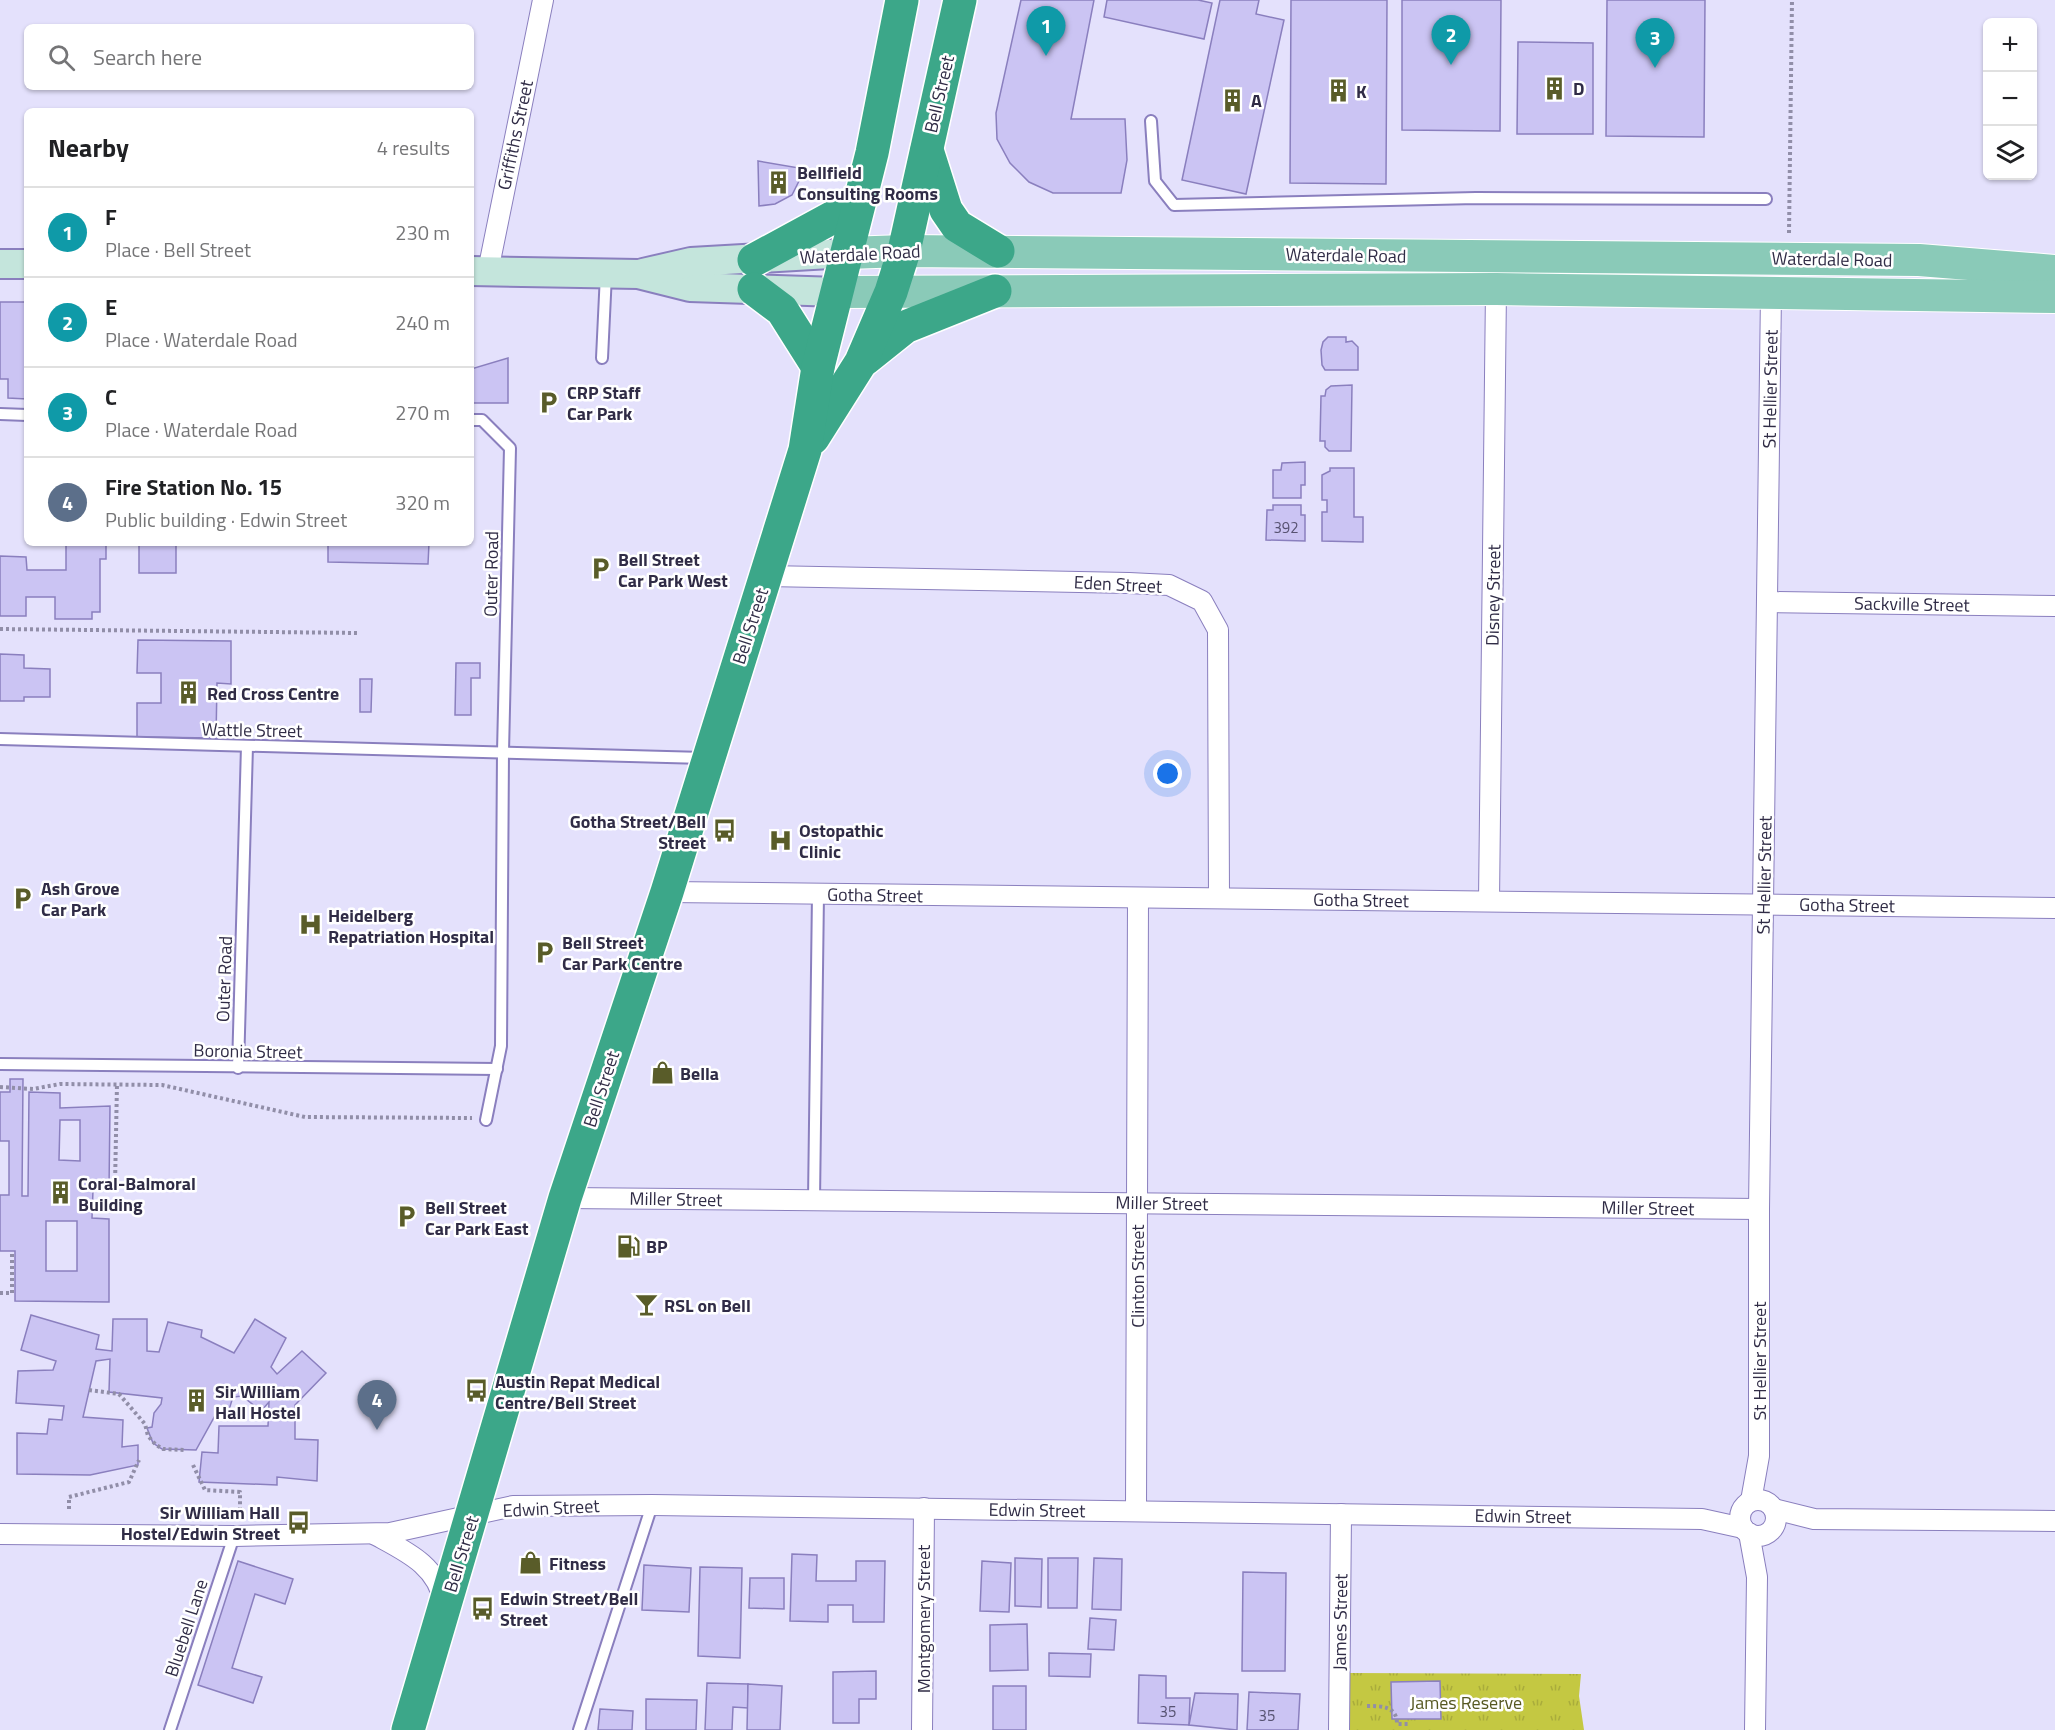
<!DOCTYPE html>
<meta charset="utf-8">
<style>
:root{--surface:#fff;--page:#f2f2f2;--text:#202124;--muted:#757577;--line:#e0e0e0;--accent:#595c29}
body{margin:0;font-family:"Titillium Web",sans-serif;background:var(--page);color:var(--text)}
.controls{position:absolute;right:18px;top:18px;display:grid;overflow:hidden;border-radius:9px;box-shadow:0 2px 4px #0004}
.controls button{width:54px;height:54px;display:grid;place-items:center;padding:0;border:0;border-bottom:2px solid var(--line);background:var(--surface);color:var(--text);font:30px sans-serif}
.you{position:absolute;left:1168px;top:774px;width:21px;height:21px;margin:-15px;border:4px solid #fff;border-radius:50%;background:#1a73e8;box-shadow:0 0 0 9px #1a73e833}
.badge{display:grid;place-items:center;width:39px;height:39px;border-radius:50%;background:var(--accent);color:#fff;font-size:20px;font-weight:700}
.pin{position:absolute;translate:-50% -50px;filter:drop-shadow(0 2px 3px #0008)}
.pin::after{content:'';position:absolute;top:32px;width:21px;height:18px;background:inherit;clip-path:polygon(0 0,100% 0,50% 100%)}
.list{margin:0;padding:0;list-style:none}
h2{display:flex;justify-content:space-between;align-items:center;height:78px;margin:0;padding:0 24px;font-size:26px}
h2 small{font-size:20px;font-weight:400;color:var(--muted)}
.list li{display:grid;grid-template-columns:39px 1fr auto;gap:18px;align-items:center;box-sizing:border-box;height:90px;padding:0 24px;border-top:2px solid var(--line)}
.list b{display:block;font-size:22px;white-space:nowrap}
.list p{margin:0;font-size:20px;white-space:nowrap;color:var(--muted)}
.list em{font-size:20px;font-style:normal;color:var(--muted)}
.icon{flex:none;width:33px;height:33px;fill:none;stroke:currentColor;stroke-width:2;stroke-linecap:round;stroke-linejoin:round}
.map{position:relative;flex:none;width:2055px;height:1730px;overflow:hidden}
.search{position:absolute;background:var(--surface);box-shadow:0 2px 4px #0004;left:24px;top:24px;width:450px;height:66px;display:flex;align-items:center;gap:15px;box-sizing:border-box;padding:0 21px;border-radius:9px;color:var(--muted);font-size:22px}
.panel{position:absolute;background:var(--surface);box-shadow:0 2px 4px #0004;left:24px;top:108px;width:450px;height:438px;border-radius:9px}
.map>svg:first-child{display:block}
</style>
<div class="map">
<svg width="2055" height="1730" viewBox="0 0 2055 1730">
<defs>
<pattern id="park-tufts" width="24" height="20" patternUnits="userSpaceOnUse" patternTransform="scale(1.5)"><rect width="24" height="20" fill="#c4c842"/><path d="M3 7l-1-3M5 7V3M7 7l1-3M15 17l-1-3M17 17v-4M19 17l1-3" fill="none" stroke="#a9ac3b"/></pattern>
</defs>
<rect width="100%" height="100%" fill="#e4e1fc"/>
<polygon fill="url(#park-tufts)" points="1349,1673 1581,1674 1579,1696 1584,1730 1349,1730"/>
<g fill="#cbc4f3" stroke="#8a7fbe" stroke-width="1.5" fill-rule="evenodd">
<polygon points="1021,0 1094,0 1071,119 1125,119 1127,160 1121,193 1053,193 1029,182 1010,163 997,139 996,113"/>
<polygon points="1107,0 1198,0 1212,3 1204,39 1104,17"/>
<polygon points="1220,0 1259,0 1256,14 1284,20 1246,194 1182,180"/>
<polygon points="1291,0 1387,0 1386,184 1290,183"/>
<polygon points="1402,0 1501,0 1500,131 1402,130"/>
<polygon points="1607,0 1705,0 1704,137 1606,136"/>
<polygon points="1518,42 1593,43 1593,134 1517,134"/>
<polygon points="758,161 805,169 792,195 775,204 759,206"/>
<polygon points="0,302 27,302 27,399 8,398 8,379 0,379"/>
<polygon points="1328,337 1346,337 1346,342 1352,341 1358,347 1358,370 1325,370 1322,365 1321,350 1323,342"/>
<polygon points="508,358 508,403 471,403 471,369"/>
<polygon points="1352,385 1351,451 1329,451 1325,447 1325,441 1320,441 1321,396 1325,396 1326,390 1331,386"/>
<polygon points="1305,462 1305,485 1301,485 1301,498 1273,498 1273,470 1281,470 1282,463"/>
<polygon points="1330,468 1354,468 1354,517 1363,517 1363,542 1322,541 1322,512 1327,512 1327,500 1322,500 1322,475 1330,471"/>
<polygon points="1273,505 1301,505 1301,515 1305,515 1305,541 1266,540 1267,510 1273,510"/>
<polygon points="66,543 106,543 106,559 100,559 100,612 92,612 92,619 55,619 55,597 26,597 26,616 0,616 0,556 26,557 27,570 66,570"/>
<rect x="139" y="543" width="37" height="30"/>
<polygon points="328,543 429,543 428,564 328,562"/>
<polygon points="138,640 231,641 231,684 217,683 216,738 137,737 137,703 161,703 161,673 137,673"/>
<polygon points="0,654 24,655 24,668 50,669 50,697 24,697 24,701 0,701"/>
<polygon points="456,663 480,663 480,678 471,678 471,715 455,715"/>
<polygon points="360,679 372,679 371,712 360,712"/>
<path d="M10,1079H23L22,1196H28L29,1092L60,1093V1108L110,1106L109,1190H93L92,1218L109,1219V1302L15,1301V1251H0V1195H9V1141H0V1092H10ZM60,1120H80V1161L59,1160ZM46,1221H77V1271H46Z"/>
<polygon points="31,1315 99,1335 96,1349 112,1351 113,1319 147,1319 147,1351 159,1352 168,1322 202,1330 201,1337 234,1353 255,1319 286,1338 271,1367 277,1374 302,1351 326,1373 295,1405 295,1439 318,1440 317,1481 277,1477 277,1485 199,1482 202,1452 218,1453 219,1426 268,1426 269,1402 261,1411 242,1396 226,1398 232,1400 229,1410 216,1414 196,1450 162,1449 153,1443 147,1428 152,1427 154,1413 161,1404 162,1398 109,1392 110,1359 96,1361 83,1417 123,1420 122,1447 138,1445 138,1465 90,1475 17,1474 17,1433 47,1434 49,1419 62,1420 64,1406 16,1403 18,1371 53,1370 56,1361 21,1350"/>
<polygon points="792,1554 817,1555 816,1581 856,1581 856,1561 885,1561 884,1622 853,1622 853,1605 828,1605 828,1622 790,1621"/>
<polygon points="1015,1558 1042,1559 1041,1607 1015,1606"/>
<polygon points="1048,1558 1078,1558 1077,1608 1048,1608"/>
<polygon points="1094,1558 1122,1559 1121,1610 1092,1609"/>
<polygon points="238,1561 293,1579 285,1604 255,1594 232,1668 262,1677 253,1703 198,1685"/>
<polygon points="982,1561 1011,1563 1009,1612 980,1611"/>
<polygon points="644,1565 691,1568 689,1612 642,1610"/>
<polygon points="700,1567 742,1568 740,1658 698,1656"/>
<polygon points="1243,1572 1286,1573 1285,1671 1242,1671"/>
<polygon points="750,1578 784,1578 784,1609 749,1608"/>
<polygon points="1090,1618 1116,1620 1114,1650 1088,1649"/>
<polygon points="1027,1624 1028,1670 990,1671 990,1625"/>
<polygon points="1049,1653 1091,1654 1090,1677 1049,1676"/>
<polygon points="876,1671 876,1699 859,1699 859,1723 833,1723 833,1672"/>
<polygon points="1139,1675 1166,1676 1166,1698 1190,1698 1189,1725 1138,1723"/>
<polygon points="1440,1681 1441,1719 1392,1719 1391,1682"/>
<polygon points="707,1683 748,1684 748,1708 733,1707 732,1730 705,1730"/>
<polygon points="748,1684 782,1686 780,1730 747,1730"/>
<rect x="993" y="1686" width="33" height="44"/>
<polygon points="1249,1692 1300,1694 1298,1730 1247,1730"/>
<polygon points="1195,1693 1238,1694 1237,1730 1189,1725"/>
<polygon points="646,1699 697,1700 696,1730 646,1730"/>
<polygon points="600,1709 633,1711 632,1730 598,1730"/>
</g>
<g fill="none" stroke-linecap="round" stroke-linejoin="round">
<defs>
<g id="lane">
<polyline points="1151,121 1155,181 1174,205 1476,198 1766,199"/>
<polyline points="602,358 606,274"/>
<polyline points="0,414 27,415"/>
<polyline points="471,420 482,420 510,448 503,752 501,1046 486,1120"/>
<polyline points="0,739 704,758"/>
<polyline points="0,1064 497,1069"/>
<polyline points="238,1068 247,746"/>
<polyline points="814,1200 818,894"/>
<polyline points="170,1730 234,1536"/>
<polyline points="579,1730 652,1505"/>
</g>
<g id="street">
<polyline points="488,271 543,0"/>
<polyline points="766,576 1129,583 1169,585 1202,601 1218,630 1219,898"/>
<polyline points="1769,602 2055,606"/>
<polyline points="667,892 2055,908"/>
<polyline points="1489,901 1496,289"/>
<polyline points="565,1198 1759,1209"/>
<circle cx="1758" cy="1518" r="18"/>
<polyline points="1751,1501 1759,1456 1759,1209 1771,293"/>
<polyline points="1774,1509 1814,1519 2055,1521"/>
<polyline points="1136,1511 1138,898"/>
<polyline points="1749,1533 1757,1577 1755,1730"/>
<polyline points="0,1534 234,1536 390,1533 513,1506 652,1505 1702,1519 1743,1528"/>
<path d="M374,1534C405,1551 438,1565 444,1603"/>
<polyline points="922,1730 924,1508"/>
<polyline points="1339,1730 1341,1514"/>
</g>
<g id="secondary">
<polyline points="0,264 27,264"/>
<polyline points="471,271 638,274 690,287 838,292"/>
<polyline points="643,273 691,262 847,253"/>
</g>
<g id="primary">
<polyline points="847,253 904,251 1919,260 2055,271"/>
<polyline points="838,292 1496,289 2055,297"/>
</g>
<g id="highway">
<polyline points="927,150 946,210 957,226 998,251"/>
<polyline points="754,260 859,203"/>
<polyline points="754,289 782,310 818,367"/>
<polyline points="865,359 905,327 995,291"/>
<polyline points="813,438 861,362 891,292 904,251 960,0"/>
<polyline points="408,1730 565,1198 667,892 805,450 818,367 872,153 902,0"/>
</g>
</defs>
<use href="#lane" stroke="#8a7fbe" stroke-width="14"/>
<use href="#street" stroke="#8a7fbe" stroke-width="22"/>
<use href="#secondary" stroke="#8a7fbe" stroke-width="32"/>
<use href="#primary" stroke="#fff" stroke-width="34"/>
<use href="#highway" stroke="#fff" stroke-width="36"/>
<g stroke="#918ea8" stroke-width="4" stroke-dasharray="3 3" stroke-linecap="butt">
<polyline points="1789,233 1792,0"/>
<polyline points="0,629 359,633"/>
<polyline points="0,1087 33,1089 60,1084 162,1085 305,1117 472,1118"/>
<polyline points="115,1185 117,1084"/>
<polyline points="0,1293 12,1293 12,1253"/>
<polyline points="89,1390 119,1394 145,1424 148,1436 156,1445 163,1449 184,1450"/>
<polyline points="193,1465 205,1490 240,1492 240,1512"/>
<polyline points="69,1509 69,1497 129,1482 139,1460"/>
<path d="M1367,1706C1382,1706 1397,1706 1397,1724H1408"/>
</g>
<use href="#lane" stroke="#fff" stroke-width="10"/>
<use href="#street" stroke="#fff" stroke-width="20"/>
<use href="#secondary" stroke="#c4e5dc" stroke-width="28"/>
<use href="#primary" stroke="#8acab8" stroke-width="32"/>
<use href="#highway" stroke="#3ca789" stroke-width="33"/>
</g>
<defs>
<symbol id="building-bare" viewBox="-9 -9 18 18"><path d="M-4-6H4V6H1V3H-1V6H-4ZM-2.5-4.3h1.7v1.8h-1.7ZM.8-4.3h1.7v1.8H.8ZM-2.5-1h1.7V.8h-1.7ZM.8-1h1.7V.8H.8Z" fill="#595c29" stroke="#fff" stroke-width="2.5" paint-order="stroke"/></symbol>
<symbol id="parking-bare" viewBox="-9 -9 18 18"><path d="M-3.5-5.5H1a3.5 3.5 0 0 1 0 7H-1V5.5H-3.5ZM-1-3.4V-.6H.8a1.4 1.4 0 0 0 0-2.8Z" fill="#595c29" stroke="#fff" stroke-width="2.5" paint-order="stroke"/></symbol>
<symbol id="bus-bare" viewBox="-9 -9 18 18"><path d="M-5-6H5V4H4V6H2V4H-2V6H-4V4H-5ZM-3.5-4V0h7V-4ZM-3.5 1.2v1.5H-2V1.2ZM2 1.2v1.5H3.5V1.2Z" fill="#595c29" stroke="#fff" stroke-width="2.5" paint-order="stroke"/></symbol>
<symbol id="hospital-bare" viewBox="-9 -9 18 18"><path d="M-5-5h3v3.5h4V-5h3V5h-3V1.5h-4V5h-3Z" fill="#595c29" stroke="#fff" stroke-width="2.5" paint-order="stroke"/></symbol>
<symbol id="shop-bare" viewBox="-9 -9 18 18"><path d="M-5-2.5h2.3a2.7 3.5 0 0 1 5.4 0H5L5.5 6h-11ZM-1.5-2.5h3a1.5 2.3 0 0 0-3 0Z" fill="#595c29" stroke="#fff" stroke-width="2.5" paint-order="stroke"/></symbol>
<symbol id="fuel-bare" viewBox="-9 -9 18 18"><path d="M-5.5-6h7V0h2V4h1.3V-2.5L3-4.5l.8-.8L6-3V5H2.5V1h-1V6h-7ZM-4.2-4.7v3.2H.2V-4.7Z" fill="#595c29" stroke="#fff" stroke-width="2.5" paint-order="stroke"/></symbol>
<symbol id="bar-bare" viewBox="-9 -9 18 18"><path d="M-6-5H6L.8 .8V4.5H3.5V6h-7V4.5H-.8V.8Z" fill="#595c29" stroke="#fff" stroke-width="2.5" paint-order="stroke"/></symbol>
</defs>
<g fill-rule="evenodd">
<use href="#building-bare" x="1538" y="72" width="33" height="33"/>
<use href="#building-bare" x="1322" y="74" width="33" height="33"/>
<use href="#building-bare" x="1216" y="84" width="33" height="33"/>
<use href="#building-bare" x="762" y="166" width="33" height="33"/>
<use href="#parking-bare" x="532" y="386" width="33" height="33"/>
<use href="#parking-bare" x="584" y="552" width="33" height="33"/>
<use href="#building-bare" x="172" y="676" width="33" height="33"/>
<use href="#bus-bare" x="708" y="814" width="33" height="33"/>
<use href="#hospital-bare" x="764" y="824" width="33" height="33"/>
<use href="#parking-bare" x="6" y="882" width="33" height="33"/>
<use href="#hospital-bare" x="294" y="908" width="33" height="33"/>
<use href="#parking-bare" x="528" y="936" width="33" height="33"/>
<use href="#shop-bare" x="646" y="1056" width="33" height="33"/>
<use href="#building-bare" x="44" y="1176" width="33" height="33"/>
<use href="#parking-bare" x="390" y="1200" width="33" height="33"/>
<use href="#fuel-bare" x="612" y="1230" width="33" height="33"/>
<use href="#bar-bare" x="630" y="1288" width="33" height="33"/>
<use href="#bus-bare" x="460" y="1374" width="33" height="33"/>
<use href="#building-bare" x="180" y="1384" width="33" height="33"/>
<use href="#bus-bare" x="282" y="1506" width="33" height="33"/>
<use href="#shop-bare" x="514" y="1546" width="33" height="33"/>
<use href="#bus-bare" x="466" y="1592" width="33" height="33"/>
</g>
<g text-anchor="middle" dominant-baseline="central" stroke-width="5" stroke-linejoin="round" paint-order="stroke">
<g font-size="15" fill="#575271">
<text x="1286" y="527">392</text>
<text x="1168" y="1711">35</text>
<text x="1267" y="1715">35</text>
</g>
<g font-size="18" font-weight="bold" fill="#302c46" stroke="#fff" text-anchor="start">
<text x="1573" y="88">D</text>
<text x="1356" y="91">K</text>
<text x="1251" y="100">A</text>
<text x="797" y="172">Bellfield<tspan x="797" dy="21">Consulting Rooms</tspan></text>
<text x="567" y="392">CRP Staff<tspan x="567" dy="21">Car Park</tspan></text>
<text x="618" y="559">Bell Street<tspan x="618" dy="21">Car Park West</tspan></text>
<text x="207" y="693">Red Cross Centre</text>
<text x="706" y="821" text-anchor="end">Gotha Street/Bell<tspan x="706" dy="21">Street</tspan></text>
<text x="799" y="830">Ostopathic<tspan x="799" dy="21">Clinic</tspan></text>
<text x="41" y="888">Ash Grove<tspan x="41" dy="21">Car Park</tspan></text>
<text x="328" y="915">Heidelberg<tspan x="328" dy="21">Repatriation Hospital</tspan></text>
<text x="562" y="942">Bell Street<tspan x="562" dy="21">Car Park Centre</tspan></text>
<text x="680" y="1073">Bella</text>
<text x="78" y="1183">Coral-Balmoral<tspan x="78" dy="21">Building</tspan></text>
<text x="425" y="1207">Bell Street<tspan x="425" dy="21">Car Park East</tspan></text>
<text x="646" y="1246">BP</text>
<text x="664" y="1305">RSL on Bell</text>
<text x="495" y="1381">Austin Repat Medical<tspan x="495" dy="21">Centre/Bell Street</tspan></text>
<text x="215" y="1391">Sir William<tspan x="215" dy="21">Hall Hostel</tspan></text>
<text x="280" y="1512" text-anchor="end">Sir William Hall<tspan x="280" dy="21">Hostel/Edwin Street</tspan></text>
<text x="549" y="1563">Fitness</text>
<text x="500" y="1598">Edwin Street/Bell<tspan x="500" dy="21">Street</tspan></text>
</g>
<g font-size="18" fill="#302c46" stroke="#fff">
<text transform="translate(939 94) rotate(-77)">Bell Street</text>
<text transform="translate(515 135) rotate(-78)">Griffiths Street</text>
<text transform="translate(860 254) rotate(-3)">Waterdale Road</text>
<text transform="translate(1346 255) rotate(1)">Waterdale Road</text>
<text transform="translate(1832 259) rotate(1)">Waterdale Road</text>
<text transform="translate(1770 389) rotate(-89)">St Hellier Street</text>
<text transform="translate(491 574) rotate(-89)">Outer Road</text>
<text transform="translate(1118 584) rotate(3)">Eden Street</text>
<text transform="translate(1493 595) rotate(-89)">Disney Street</text>
<text transform="translate(1912 604) rotate(1)">Sackville Street</text>
<text transform="translate(750 626) rotate(-72)">Bell Street</text>
<text transform="translate(252 730) rotate(1)">Wattle Street</text>
<text transform="translate(1764 875) rotate(-89)">St Hellier Street</text>
<text transform="translate(875 895) rotate(1)">Gotha Street</text>
<text transform="translate(1361 900) rotate(1)">Gotha Street</text>
<text transform="translate(1847 905) rotate(1)">Gotha Street</text>
<text transform="translate(224 979) rotate(-88)">Outer Road</text>
<text transform="translate(248 1051) rotate(1)">Boronia Street</text>
<text transform="translate(601 1089) rotate(-72)">Bell Street</text>
<text transform="translate(676 1199) rotate(1)">Miller Street</text>
<text transform="translate(1162 1203) rotate(1)">Miller Street</text>
<text transform="translate(1648 1208) rotate(1)">Miller Street</text>
<text transform="translate(1137 1276) rotate(-90)">Clinton Street</text>
<text transform="translate(1759 1361) rotate(-90)">St Hellier Street</text>
<text transform="translate(551 1508) rotate(-3)">Edwin Street</text>
<text transform="translate(1037 1510) rotate(1)">Edwin Street</text>
<text transform="translate(1523 1516) rotate(1)">Edwin Street</text>
<text transform="translate(461 1554) rotate(-73)">Bell Street</text>
<text transform="translate(923 1619) rotate(-90)">Montgomery Street</text>
<text transform="translate(1340 1622) rotate(-89)">James Street</text>
<text transform="translate(186 1628) rotate(-72)">Bluebell Lane</text>
</g>
<g font-size="18" fill="#565821" stroke="#fff">
<text x="1466" y="1702">James Reserve</text>
</g>
</g>
</svg>
<div class="controls">
<button>+</button>
<button>−</button>
<button><svg class="icon" aria-label="layers" viewBox="0 0 24 24"><path d="M12 4l9 5-9 5-9-5zM3 14l9 5 9-5"/></svg></button>
</div>
<div class="you"></div>
<div class="pin badge" style="left:1046px;top:56px;background:#0f9aa8">1</div>
<div class="pin badge" style="left:1451px;top:65px;background:#0f9aa8">2</div>
<div class="pin badge" style="left:1655px;top:68px;background:#0f9aa8">3</div>
<div class="pin badge" style="left:377px;top:1430px;background:#5c6f8a">4</div>
<div class="search"><svg class="icon" aria-label="search" viewBox="0 0 24 24"><circle cx="10" cy="10" r="6"/><path d="M15 15l6 6"/></svg>Search here</div>
<section class="panel">
<h2>Nearby<small>4 results</small></h2>
<ul class="list">
<li><span class="badge" style="background:#0f9aa8">1</span><div><b>F</b><p>Place · Bell Street</p></div><em>230 m</em></li>
<li><span class="badge" style="background:#0f9aa8">2</span><div><b>E</b><p>Place · Waterdale Road</p></div><em>240 m</em></li>
<li><span class="badge" style="background:#0f9aa8">3</span><div><b>C</b><p>Place · Waterdale Road</p></div><em>270 m</em></li>
<li><span class="badge" style="background:#5c6f8a">4</span><div><b>Fire Station No. 15</b><p>Public building · Edwin Street</p></div><em>320 m</em></li>
</ul>
</section>
</div>
